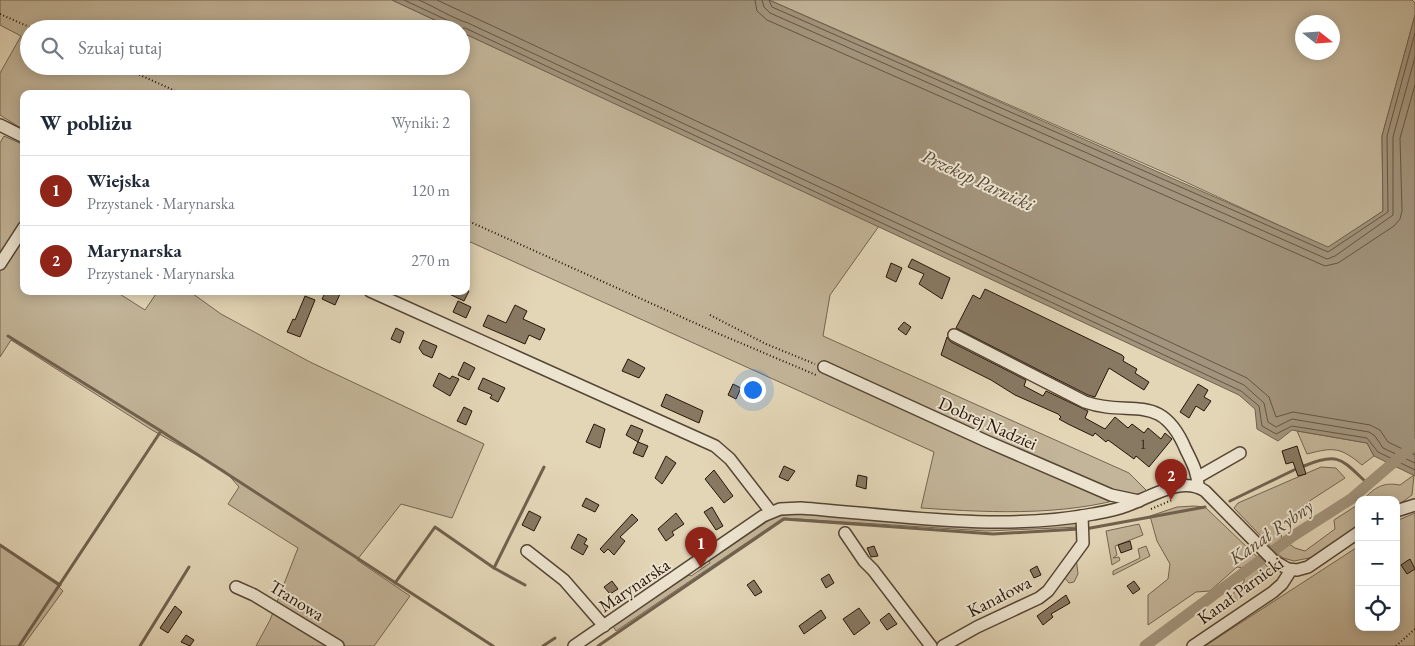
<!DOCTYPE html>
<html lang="pl">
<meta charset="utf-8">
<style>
:root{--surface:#fff;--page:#f2f2f3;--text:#1f2937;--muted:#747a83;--line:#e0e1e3;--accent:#8f2418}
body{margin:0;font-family:"EB Garamond",serif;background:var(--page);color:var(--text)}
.controls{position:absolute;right:15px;bottom:15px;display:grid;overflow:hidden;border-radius:10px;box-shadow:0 2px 12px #0003}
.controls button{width:45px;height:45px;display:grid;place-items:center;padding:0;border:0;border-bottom:1px solid var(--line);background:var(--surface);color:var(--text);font:25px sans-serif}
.compass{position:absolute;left:1295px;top:15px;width:45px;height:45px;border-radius:50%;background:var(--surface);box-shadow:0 2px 12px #0003;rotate:107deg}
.you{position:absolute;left:752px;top:389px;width:18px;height:18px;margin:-12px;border:4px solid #fff;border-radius:50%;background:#1a73e8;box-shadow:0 0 0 8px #1a73e833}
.badge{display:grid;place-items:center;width:32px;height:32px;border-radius:50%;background:var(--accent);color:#fff;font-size:16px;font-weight:700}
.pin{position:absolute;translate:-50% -41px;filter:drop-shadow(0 1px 2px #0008)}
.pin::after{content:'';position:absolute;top:26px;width:18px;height:15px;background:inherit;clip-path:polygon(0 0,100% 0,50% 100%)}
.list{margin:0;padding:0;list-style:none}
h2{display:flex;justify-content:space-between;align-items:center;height:65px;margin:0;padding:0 20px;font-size:21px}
h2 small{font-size:16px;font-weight:400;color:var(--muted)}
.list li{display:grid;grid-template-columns:32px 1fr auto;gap:15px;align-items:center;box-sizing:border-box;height:70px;padding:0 20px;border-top:1px solid var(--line)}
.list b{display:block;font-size:19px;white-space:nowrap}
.list p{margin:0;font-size:16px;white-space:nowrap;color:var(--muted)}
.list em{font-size:16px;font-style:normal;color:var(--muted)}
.icon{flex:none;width:28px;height:28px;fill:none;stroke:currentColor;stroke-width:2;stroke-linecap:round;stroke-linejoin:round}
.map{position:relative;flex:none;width:1415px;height:646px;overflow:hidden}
.search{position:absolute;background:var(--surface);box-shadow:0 2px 12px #0003;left:20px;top:20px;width:450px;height:55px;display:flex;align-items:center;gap:12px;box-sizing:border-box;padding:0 18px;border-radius:28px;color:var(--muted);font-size:19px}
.panel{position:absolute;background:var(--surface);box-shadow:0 2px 12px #0003;left:20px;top:90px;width:450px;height:205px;border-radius:10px}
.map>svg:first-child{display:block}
</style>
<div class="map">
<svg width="1415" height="646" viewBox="0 0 1415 646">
<rect width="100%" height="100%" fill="#e3d6b7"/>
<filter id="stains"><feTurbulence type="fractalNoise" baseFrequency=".004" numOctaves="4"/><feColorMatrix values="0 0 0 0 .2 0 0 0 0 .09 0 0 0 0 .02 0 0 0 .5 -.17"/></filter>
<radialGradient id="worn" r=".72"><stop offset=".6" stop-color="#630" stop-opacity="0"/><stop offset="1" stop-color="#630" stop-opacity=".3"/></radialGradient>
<g fill="#c3b599" stroke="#746550" fill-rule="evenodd">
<path d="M0,0H392L454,29H29V66H461V32L879,226L830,295L823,336L1129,473L1147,491C1075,517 996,513 921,508L934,452L466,240V94H24V130L0,115V73L21,36L0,25Z"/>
<path d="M769,0H1412L1415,3V15L1382,136L1383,211L1328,248L1177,178ZM1302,22H1332V52H1302Z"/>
<polygon points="4,136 24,145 24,219 0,255 0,143"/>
<polygon points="24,237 24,291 115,291 145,310 158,291 189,291 221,314 310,362 484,444 452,518 401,504 357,560 410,596 374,646 256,646 270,620 298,548 228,504 239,487 225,471 152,430 11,340 0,357 0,268"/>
<path d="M1297,431L1367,443L1374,456L1362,465C1340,447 1334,447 1307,454Z"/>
<polygon points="1321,467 1336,468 1345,478 1311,500 1280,526 1282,539 1295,548 1305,551 1335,529 1334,520 1359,504 1359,524 1314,557 1294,561 1283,558 1277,553 1234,508 1238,503"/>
<path d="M1414,475L1412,495L1397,506L1396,500H1363C1375,487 1383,482 1400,485Z"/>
<polygon points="1194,506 1205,507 1272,571 1227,609 1227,600 1244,582 1243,568 1237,567 1210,591 1196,592 1148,625 1148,595 1168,579 1170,564 1157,541 1150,516 1177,507"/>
<path d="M794,513C889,520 985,528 1081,522V527L986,531L783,518L616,631L613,626L689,575L691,576L710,563L709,561L774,517Z"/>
<polygon points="1415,513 1415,646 1205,646 1359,546 1359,627 1396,627 1396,521"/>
<polygon points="1139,524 1143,535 1115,546 1117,555 1113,558 1119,557 1120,560 1112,565 1106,531"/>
<polygon points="0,546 56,584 63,591 23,646 0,646"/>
<polygon points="1146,546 1150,556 1113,575 1113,571 1140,558 1138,549"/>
<polygon points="1076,557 1078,574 1074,582 1069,583 1064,577"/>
</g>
<polygon fill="#a2947c" stroke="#70614e" points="392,0 769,0 1328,247 1383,211 1382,136 1415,15 1415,476 1374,456 1367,443 1292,430 1278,441 1257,429 1255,409 1239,395 461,32 461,29 454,29"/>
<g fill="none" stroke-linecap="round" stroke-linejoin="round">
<g stroke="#645442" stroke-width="1">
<polyline points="404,0 451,22 455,29"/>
<path d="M419,0C435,7 452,18 468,23L1244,385L1264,403L1268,422L1276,427L1292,419L1369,432L1375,436L1383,448L1415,463"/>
<polyline points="437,0 1247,378 1269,397 1276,417 1293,412 1370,425 1380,430 1388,442 1415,455"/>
<polyline points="755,0 757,11 767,20 1325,266 1338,263 1394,226 1400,219 1402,211 1400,138 1415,85"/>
<polyline points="762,0 764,7 770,13 1327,259 1335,256 1393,215 1393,137 1415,57"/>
<polyline points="769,0 772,7 1328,252 1388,212 1387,136 1415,33"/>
<polyline points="459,29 465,28 1241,391 1259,406 1262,426 1276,434 1292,426 1367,438 1378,452 1415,470"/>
</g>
<g stroke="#70614e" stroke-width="3">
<polyline points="8,336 161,431 493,646"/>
<path d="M1304,466C1340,451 1342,460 1368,484"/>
<polyline points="1230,501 1296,469"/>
<polyline points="1085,529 1205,507"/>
<polyline points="0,545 60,585"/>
<polyline points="494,568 525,585"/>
<polyline points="395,583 435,527 494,568 544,467"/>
<polyline points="19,646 161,431"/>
<polyline points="140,646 189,567"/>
<polyline points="543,646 555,638"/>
<polyline points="598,646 784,519 993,534 1079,529"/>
</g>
<polyline stroke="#a2947c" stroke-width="11" points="1145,646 1293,536 1351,499 1415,444"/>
</g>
<g fill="#887963" stroke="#251508">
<polygon points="912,259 950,278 942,299 919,284 924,274 908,267"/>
<polygon points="891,263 902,268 896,282 886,277"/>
<polygon points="985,289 1122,355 1124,357 1123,361 1137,369 1135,373 1149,382 1144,390 1109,368 1095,397 1088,395 956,328 973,295 980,299"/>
<polygon points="326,291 340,294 335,305 322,299"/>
<polygon points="443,291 469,291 464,301"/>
<polygon points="305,296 315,300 300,337 287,332 293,319 295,320"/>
<polygon points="458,301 471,307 466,318 453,312"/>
<polygon points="515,305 527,311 523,319 545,329 540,340 529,335 525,344 483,326 488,315 506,323"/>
<polygon points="904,322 911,327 906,335 898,329"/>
<polygon points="396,328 404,332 400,343 391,339"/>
<polygon points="947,337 951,342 1026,380 1024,386 1043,396 1046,391 1088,411 1085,418 1105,429 1115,417 1128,428 1132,424 1144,433 1148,428 1161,439 1165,433 1172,439 1149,467 1136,456 1134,459 1108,440 1106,442 1095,433 1093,436 1068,424 1059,419 1061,417 1058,414 1015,395 991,380 941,355"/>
<polygon points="423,340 437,346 432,358 423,354 419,348"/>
<polygon points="628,359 645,368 639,378 622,371"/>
<polygon points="464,362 475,368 469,380 458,375"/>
<polygon points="439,373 450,379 452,376 459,379 450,396 433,386"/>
<polygon points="483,378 505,388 498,402 490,398 492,395 478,389"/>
<polygon points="733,384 741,388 736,399 728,395"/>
<polygon points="1198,384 1208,390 1204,397 1211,401 1204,411 1196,406 1189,418 1180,412"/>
<polygon points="666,394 703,411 699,423 661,406"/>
<polygon points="464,407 472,411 466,425 457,421"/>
<polygon points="594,424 605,429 600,448 586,442"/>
<polygon points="631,425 643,430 638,442 626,435"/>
<polygon points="638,442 648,446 643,457 633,453"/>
<polygon points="1297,446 1306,474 1298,476 1293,462 1286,464 1282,451"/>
<polygon points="666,456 676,463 662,484 655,478"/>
<polygon points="784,466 795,471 788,481 779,477"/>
<polygon points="714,470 733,496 724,503 705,479"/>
<polygon points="858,475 867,477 866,489 856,486"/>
<polygon points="586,498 599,505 595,512 582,506"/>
<polygon points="712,507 723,526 716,530 704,512"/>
<polygon points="529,511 541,517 534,531 522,525"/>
<polygon points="676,513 684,524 672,532 674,535 666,541 658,529"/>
<polygon points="632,514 638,520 620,537 625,541 614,555 608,549 604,553 600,549"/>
<polygon points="578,534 587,539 584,544 588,546 583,555 571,548"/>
<polygon points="1130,541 1132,549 1121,553 1118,545"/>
<polygon points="874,546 878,556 871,557 867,548"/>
<polygon points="1410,559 1415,569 1407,574 1401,565"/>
<polygon points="1037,566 1041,575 1034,578 1030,570"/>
<polygon points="829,574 834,583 826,588 821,579"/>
<polygon points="754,580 762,592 755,596 747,585"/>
<polygon points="612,581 618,589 610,594 604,587"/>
<polygon points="1134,581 1140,589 1133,594 1127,586"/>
<polygon points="1066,595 1070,603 1051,614 1053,617 1043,625 1037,616"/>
<polygon points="175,606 182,612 168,633 160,628"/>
<polygon points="859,608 870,623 854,635 843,619"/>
<polygon points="821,610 826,618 804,634 799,626"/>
<polygon points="889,613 897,624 887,630 880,620"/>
<polygon points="186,635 194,640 190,646 181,642"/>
</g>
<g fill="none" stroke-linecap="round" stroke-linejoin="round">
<defs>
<g id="minor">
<polyline points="0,125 24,137"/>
<polyline points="0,264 24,227"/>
<polyline points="370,291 715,446 730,459 771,512"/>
<path d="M954,335L1085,402C1131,418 1161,390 1186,450C1192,462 1198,473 1198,487"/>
<polyline points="824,367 986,441 1111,495 1139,501"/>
<polyline points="1198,477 1240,453"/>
<polyline points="1396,511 1415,505"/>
<polyline points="845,533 864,561 873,570 931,646"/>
<polyline points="527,551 564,580 604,626"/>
<polyline points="236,587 254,595 338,646"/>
<path d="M574,646L763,516L780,509L801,508C893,515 1002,532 1093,514C1104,512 1116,510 1126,506C1150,498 1181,475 1205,491L1274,561L1288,569L1297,570L1308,567L1359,532"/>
<polyline points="943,646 977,627 1039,598 1048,591 1083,543 1082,516"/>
<polyline points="1193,646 1273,592 1282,584 1291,570"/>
</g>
</defs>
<use href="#minor" stroke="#544534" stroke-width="14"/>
<g stroke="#251508" stroke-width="2" stroke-dasharray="1 2.5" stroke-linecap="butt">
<polyline points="0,14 34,29"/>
<polyline points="120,66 182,94"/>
<polyline points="466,220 717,333 816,375"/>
<polyline points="710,315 766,344 815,364"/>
<polyline points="1151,509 1172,500"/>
<polyline points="1396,646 1415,629"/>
</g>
<use href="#minor" stroke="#ede4d0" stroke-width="11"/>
</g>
<g text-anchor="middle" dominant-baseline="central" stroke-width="4" stroke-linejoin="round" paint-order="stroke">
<g font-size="15" fill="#3e2e1f">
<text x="1143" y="443">1</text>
</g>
<g font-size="18" fill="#251508" stroke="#ede4d0">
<text transform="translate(988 423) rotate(24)">Dobrej Nadziei</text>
<text transform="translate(634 585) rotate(-34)">Marynarska</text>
<text transform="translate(1240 590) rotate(-36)">Kanał Parnicki</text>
<text transform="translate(999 596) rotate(-27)">Kanałowa</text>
<text transform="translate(297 600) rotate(32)">Tranowa</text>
</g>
<g font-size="19" font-style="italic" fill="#574836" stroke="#ede4d0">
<text transform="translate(978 180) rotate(25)">Przekop Parnicki</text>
<text transform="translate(1271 532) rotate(-35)">Kanał Rybny</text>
</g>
</g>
<rect width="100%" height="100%" filter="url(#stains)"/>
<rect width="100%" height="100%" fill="url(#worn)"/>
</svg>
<div class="controls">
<button>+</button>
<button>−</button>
<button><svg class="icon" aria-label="locate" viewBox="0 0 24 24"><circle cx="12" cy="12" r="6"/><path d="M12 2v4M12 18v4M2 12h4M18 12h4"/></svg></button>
</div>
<svg class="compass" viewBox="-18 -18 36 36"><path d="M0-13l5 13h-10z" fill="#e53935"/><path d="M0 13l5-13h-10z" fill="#747a83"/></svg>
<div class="you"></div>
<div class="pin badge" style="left:701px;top:568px">1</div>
<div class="pin badge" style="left:1171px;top:500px">2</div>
<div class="search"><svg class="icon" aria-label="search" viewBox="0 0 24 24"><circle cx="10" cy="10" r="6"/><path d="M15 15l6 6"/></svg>Szukaj tutaj</div>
<section class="panel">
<h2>W pobliżu<small>Wyniki: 2</small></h2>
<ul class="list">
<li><span class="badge">1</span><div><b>Wiejska</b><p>Przystanek · Marynarska</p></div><em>120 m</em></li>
<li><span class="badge">2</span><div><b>Marynarska</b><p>Przystanek · Marynarska</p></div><em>270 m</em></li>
</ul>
</section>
</div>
